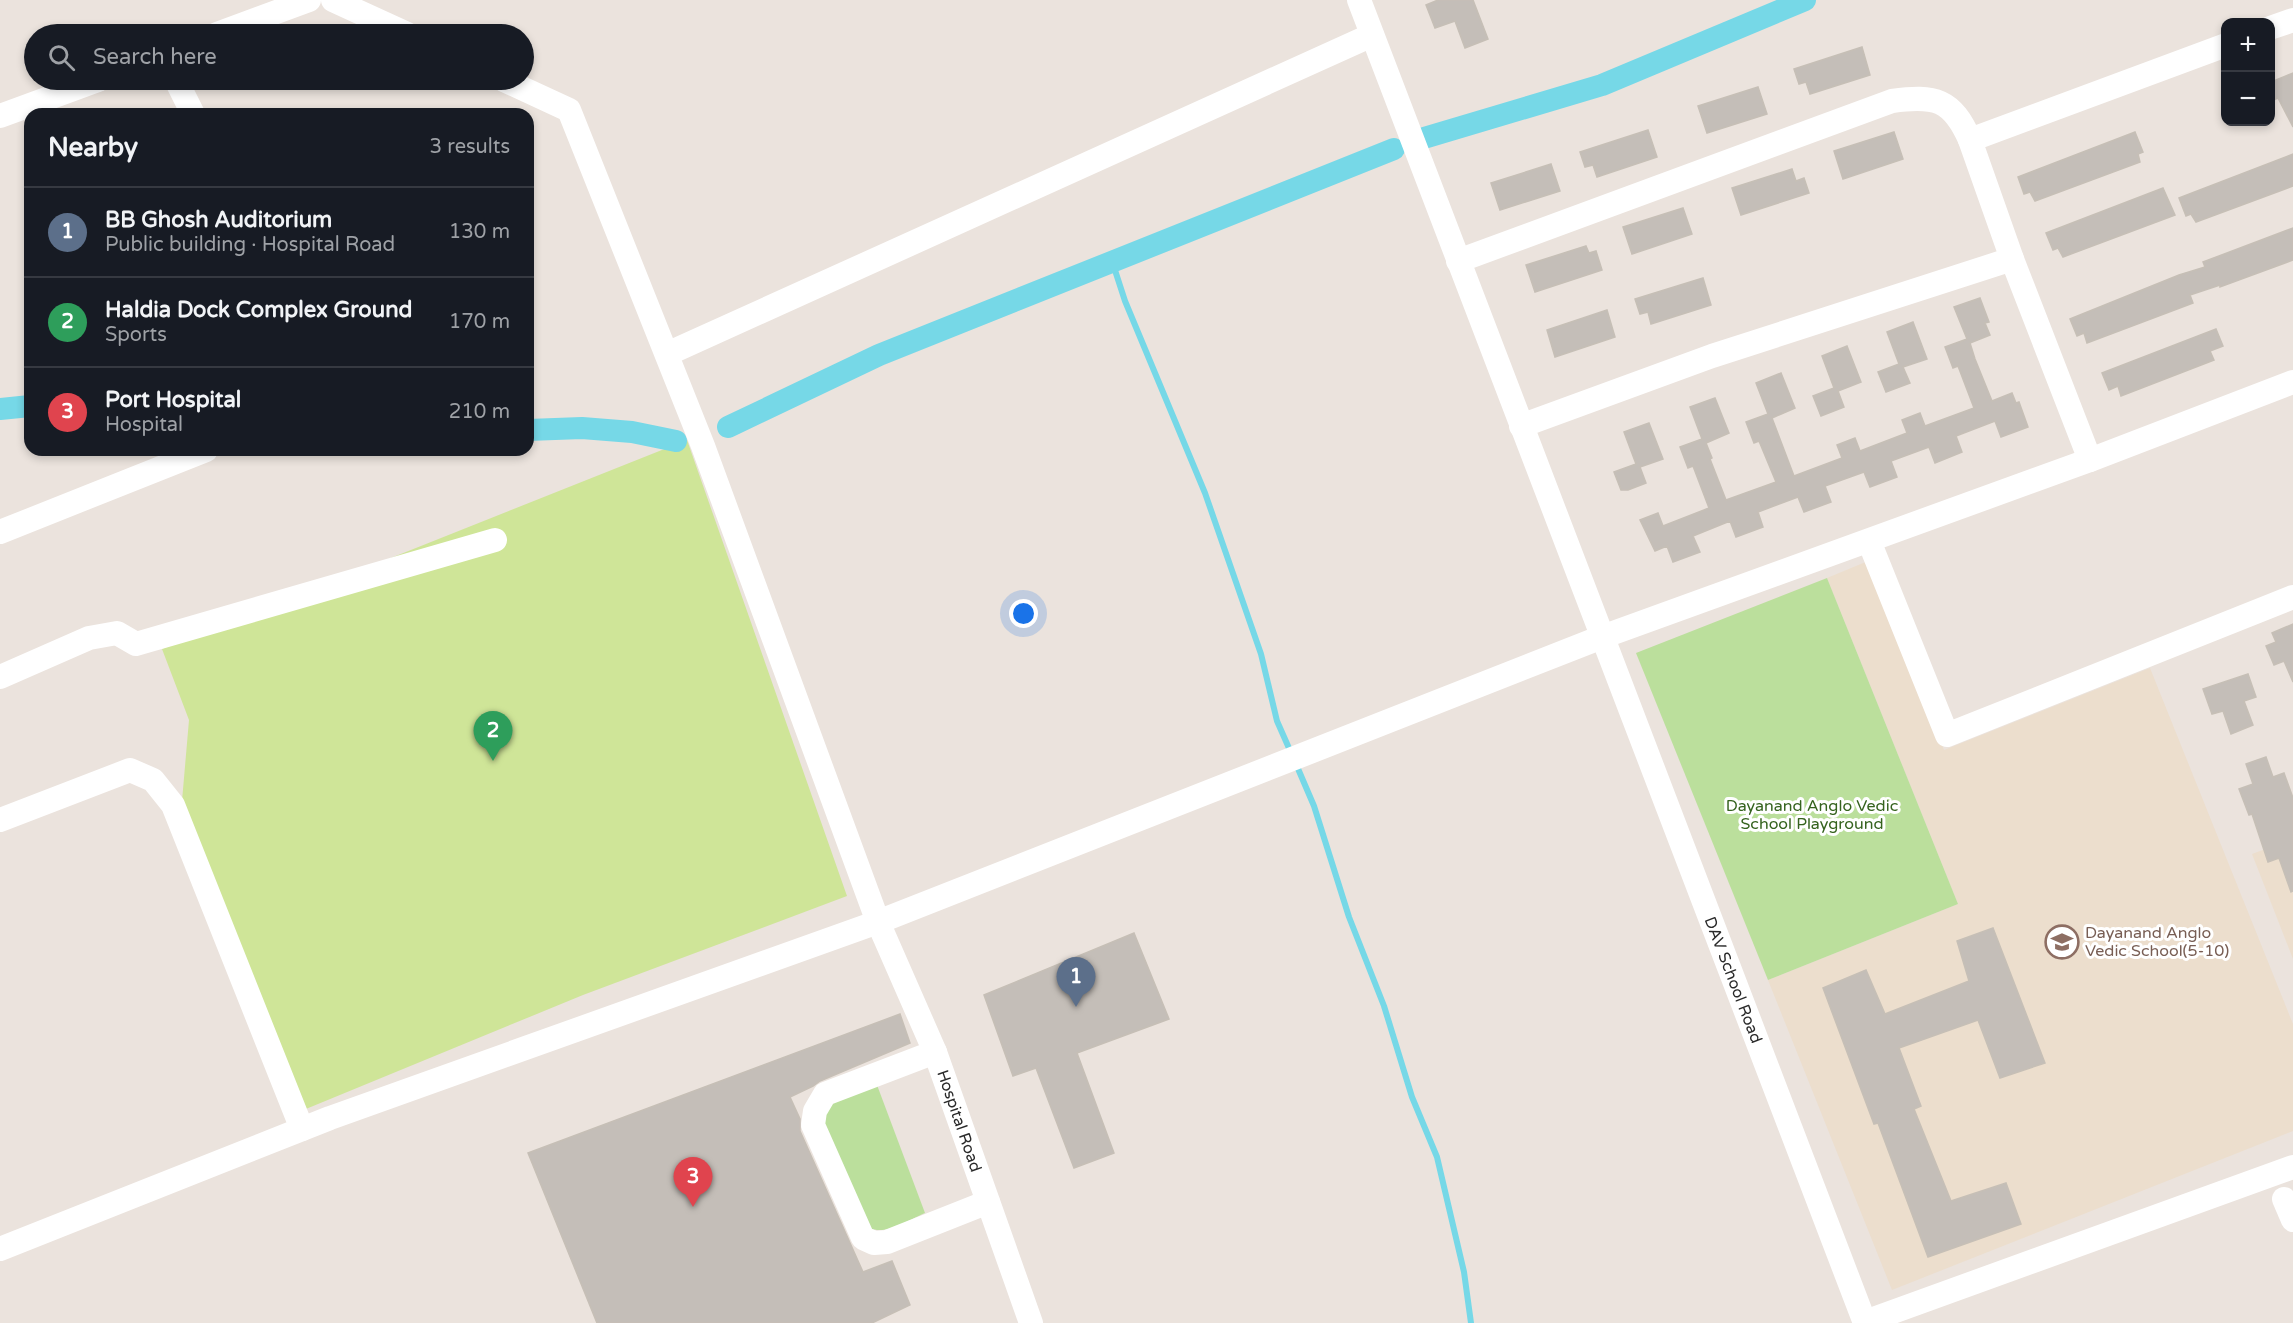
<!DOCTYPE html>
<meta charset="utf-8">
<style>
:root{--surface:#171b24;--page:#242831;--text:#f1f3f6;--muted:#9ea1a6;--line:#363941;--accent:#ea580c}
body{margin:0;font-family:"Varela Round",sans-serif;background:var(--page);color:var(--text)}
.controls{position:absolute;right:18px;top:18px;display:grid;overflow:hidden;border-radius:12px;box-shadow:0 3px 9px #0003}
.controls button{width:54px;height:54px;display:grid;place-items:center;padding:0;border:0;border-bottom:2px solid var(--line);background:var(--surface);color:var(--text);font:30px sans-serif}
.you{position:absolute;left:1024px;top:614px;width:21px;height:21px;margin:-15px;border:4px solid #fff;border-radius:50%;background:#1a73e8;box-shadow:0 0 0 9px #1a73e833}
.badge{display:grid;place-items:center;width:39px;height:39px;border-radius:50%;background:var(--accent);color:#fff;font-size:20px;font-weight:700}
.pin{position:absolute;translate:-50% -50px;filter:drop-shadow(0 2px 3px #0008)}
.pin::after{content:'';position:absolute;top:32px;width:21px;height:18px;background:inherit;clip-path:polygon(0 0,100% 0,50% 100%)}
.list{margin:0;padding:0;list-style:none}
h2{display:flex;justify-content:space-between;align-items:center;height:78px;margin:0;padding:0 24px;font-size:26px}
h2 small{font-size:20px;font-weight:400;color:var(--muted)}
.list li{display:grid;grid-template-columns:39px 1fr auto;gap:18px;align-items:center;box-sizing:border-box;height:90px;padding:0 24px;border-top:2px solid var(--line)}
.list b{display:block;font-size:22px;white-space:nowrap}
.list p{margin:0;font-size:20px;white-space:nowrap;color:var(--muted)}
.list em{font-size:20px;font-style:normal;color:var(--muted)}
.icon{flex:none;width:33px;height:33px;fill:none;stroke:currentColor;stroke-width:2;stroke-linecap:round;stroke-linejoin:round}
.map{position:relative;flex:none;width:2293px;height:1323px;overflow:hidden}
.search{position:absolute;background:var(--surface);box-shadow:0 3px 9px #0003;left:24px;top:24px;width:510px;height:66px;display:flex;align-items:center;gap:15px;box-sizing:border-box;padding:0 21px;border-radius:33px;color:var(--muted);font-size:22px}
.panel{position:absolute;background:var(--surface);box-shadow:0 3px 9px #0003;left:24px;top:108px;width:510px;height:348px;border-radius:18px}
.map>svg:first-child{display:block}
</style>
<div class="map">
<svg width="2293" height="1323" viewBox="0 0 2293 1323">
<rect width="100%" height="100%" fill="#ebe3dd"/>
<g fill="#ecdecd">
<polygon points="1868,561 1944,750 2150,668 2293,1024 2293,1131 1892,1290 1768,980 1958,904 1827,578"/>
<polygon points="2293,839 2293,959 2252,854"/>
</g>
<g fill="#bbdf9c">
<polygon points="1827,578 1958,904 1768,980 1636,653"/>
<path d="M877,1085L925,1213C910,1219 886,1236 870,1228L822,1126C824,1097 853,1094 877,1085Z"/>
</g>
<polygon fill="#cfe598" points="687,440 847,896 583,995 301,1111 182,801 189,720 162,649"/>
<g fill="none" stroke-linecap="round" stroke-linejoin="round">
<g stroke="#76d8e7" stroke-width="6">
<polyline points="1112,261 1125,301 1205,493 1261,654 1277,721 1292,755"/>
<polyline points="1296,764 1314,806 1349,917 1384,1006 1412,1097 1437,1157 1464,1272 1471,1323"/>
</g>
<g stroke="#76d8e7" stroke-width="22">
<polyline points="1424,138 1602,85 1805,0"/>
<polyline points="0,409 30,406"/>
<polyline points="728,427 879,355 1394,149"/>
<polyline points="528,430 582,428 632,432 676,441"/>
</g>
</g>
<g fill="#c4beb8" stroke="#c6bfb6" stroke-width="1.5">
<polygon points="1438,0 1473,0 1488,39 1465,48 1455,21 1435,28 1426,5"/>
<polygon points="1862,47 1870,75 1810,94 1806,82 1799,84 1794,69"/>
<polygon points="2293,73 2293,127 2278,98 2271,101 2271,82"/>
<polygon points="1758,87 1767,114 1707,133 1698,106"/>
<polygon points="1648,130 1657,157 1597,177 1593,165 1585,167 1580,152"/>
<polygon points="1894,132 1903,159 1843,179 1834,151"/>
<polygon points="2135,132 2143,152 2138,154 2140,162 2035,201 2030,192 2024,194 2018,177"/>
<polygon points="2293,154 2293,186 2196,222 2191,214 2186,216 2179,198"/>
<polygon points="1551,164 1560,191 1500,210 1491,183"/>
<polygon points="1792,169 1796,181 1804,178 1809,193 1741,215 1732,188"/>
<polygon points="2163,188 2175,215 2063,257 2058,248 2053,250 2046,233"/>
<polygon points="1683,208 1692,234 1632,254 1623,227"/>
<polygon points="2293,228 2293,260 2220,287 2220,285 2190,295 2193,303 2087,343 2084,333 2077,336 2070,319 2179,275 2205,267 2203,262"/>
<polygon points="1586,246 1589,253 1596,251 1602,270 1535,292 1526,265"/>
<polygon points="1703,278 1711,305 1651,324 1648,312 1640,314 1635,299"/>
<polygon points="1980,298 1989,322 1985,323 1990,335 1970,343 1975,359 1992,401 2012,393 2016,403 2019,402 2028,427 2001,437 1995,421 1956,436 1962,452 1935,463 1929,447 1891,461 1897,477 1870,487 1864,472 1825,486 1831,502 1804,512 1798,497 1758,512 1763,527 1736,537 1730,521 1693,536 1700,552 1673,562 1667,546 1655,551 1640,520 1658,513 1663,526 1709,508 1693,466 1688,468 1680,447 1702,439 1690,407 1715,398 1729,433 1706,443 1712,458 1710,459 1726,500 1776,482 1759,441 1754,443 1746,422 1768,414 1756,383 1781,373 1795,408 1772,418 1794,476 1842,458 1837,445 1855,438 1860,451 1907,433 1902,420 1920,413 1925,426 1974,408 1958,366 1953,368 1945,347 1967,339 1954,307"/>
<polygon points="1607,310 1615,337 1555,357 1547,330"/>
<polygon points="1913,322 1927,359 1903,367 1910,383 1886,392 1878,372 1899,364 1887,332"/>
<polygon points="2216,329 2223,346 2210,351 2214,360 2121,396 2118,386 2109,390 2102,373"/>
<polygon points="1847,346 1861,382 1838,391 1844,407 1821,416 1813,396 1834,388 1822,356"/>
<polygon points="1649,423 1663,459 1640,467 1646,483 1628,490 1621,490 1614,472 1636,464 1624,432"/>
<polygon points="2293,624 2293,682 2284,661 2274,665 2266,646 2276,642 2272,633"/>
<polygon points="2248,674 2256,697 2244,701 2253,725 2231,734 2223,711 2212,714 2203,689"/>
<polygon points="2266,757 2273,777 2284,773 2293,798 2293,891 2291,892 2279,858 2268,862 2252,814 2249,815 2239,789 2253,784 2246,764"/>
<polygon points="1993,928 2045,1063 2000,1078 1978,1020 1899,1048 1921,1106 1914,1109 1951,1201 2006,1183 2021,1224 1928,1257 1878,1123 1874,1124 1823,988 1866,970 1885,1014 1969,981 1957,941"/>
<polygon points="1134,933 1169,1019 1077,1053 1114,1153 1074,1168 1036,1068 1013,1076 984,995"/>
<polygon points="900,1014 910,1043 820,1081 813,1086 790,1097 800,1119 800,1131 863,1272 892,1261 910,1305 872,1323 597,1323 528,1153"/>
</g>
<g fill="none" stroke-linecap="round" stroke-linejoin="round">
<g stroke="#fff" stroke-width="24">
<polyline points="333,0 407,34"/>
<polyline points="1359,0 1865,1323"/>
<polyline points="2270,28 2293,20"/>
<polyline points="217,34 309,0"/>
<polyline points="2226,45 1970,140 2012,259 2090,460 2293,382"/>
<polyline points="176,80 193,114"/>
<polyline points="504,80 569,110 703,446 878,922 935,1052 1031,1323"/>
<polyline points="0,116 98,80"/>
<path d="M1458,261L1892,101C1935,95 1952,99 1970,140"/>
<polyline points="667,354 1372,35"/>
<polyline points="1521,426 1712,356 2012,259"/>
<polyline points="0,532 206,450"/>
<polyline points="1869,541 1947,735 2293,597"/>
<polyline points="0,677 89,638 117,633 136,644 495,540"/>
<polyline points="0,820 130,770 153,780 173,805 302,1129"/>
<polyline points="935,1052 825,1094 815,1111 813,1125 863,1238 874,1243 887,1242 988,1202"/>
<polyline points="2284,1199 2293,1220"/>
<polyline points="0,1249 330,1118 878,922 1602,637 2090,460"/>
<polyline points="1865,1322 2293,1167"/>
</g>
</g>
<defs>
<symbol id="school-ring" viewBox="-11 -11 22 22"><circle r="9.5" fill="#fff" stroke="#8d6e63" stroke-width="1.5"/><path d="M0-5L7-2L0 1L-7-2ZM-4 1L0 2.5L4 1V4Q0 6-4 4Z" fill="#8d6e63"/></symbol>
</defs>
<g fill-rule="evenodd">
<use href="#school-ring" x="2043" y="923" width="38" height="38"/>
</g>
<g text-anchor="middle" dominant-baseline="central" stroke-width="6" stroke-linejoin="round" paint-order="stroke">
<g font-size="16" fill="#35631e" stroke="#fff">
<text x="1812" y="806">Dayanand Anglo Vedic<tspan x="1812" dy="18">School Playground</tspan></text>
</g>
<g font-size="16" fill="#785e54" stroke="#fff" text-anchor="start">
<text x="2085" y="933">Dayanand Anglo<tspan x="2085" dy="18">Vedic School(5-10)</tspan></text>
</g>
<g font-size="16" fill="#2a2a2a" stroke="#fff">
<text transform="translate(1733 980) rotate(69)">DAV School Road</text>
<text transform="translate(959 1121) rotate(71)">Hospital Road</text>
</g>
</g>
</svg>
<div class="controls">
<button>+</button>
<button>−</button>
</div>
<div class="you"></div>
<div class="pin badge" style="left:1076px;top:1007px;background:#5c6f8a">1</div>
<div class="pin badge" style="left:493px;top:761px;background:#2e9e5b">2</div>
<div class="pin badge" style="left:693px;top:1207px;background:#e0444e">3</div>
<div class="search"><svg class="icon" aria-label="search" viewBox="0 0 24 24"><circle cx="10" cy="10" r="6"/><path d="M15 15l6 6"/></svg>Search here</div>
<section class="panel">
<h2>Nearby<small>3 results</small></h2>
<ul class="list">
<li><span class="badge" style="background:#5c6f8a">1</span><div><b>BB Ghosh Auditorium</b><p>Public building · Hospital Road</p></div><em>130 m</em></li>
<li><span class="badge" style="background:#2e9e5b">2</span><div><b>Haldia Dock Complex Ground</b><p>Sports</p></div><em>170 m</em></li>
<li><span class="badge" style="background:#e0444e">3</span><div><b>Port Hospital</b><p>Hospital</p></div><em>210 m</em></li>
</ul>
</section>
</div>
